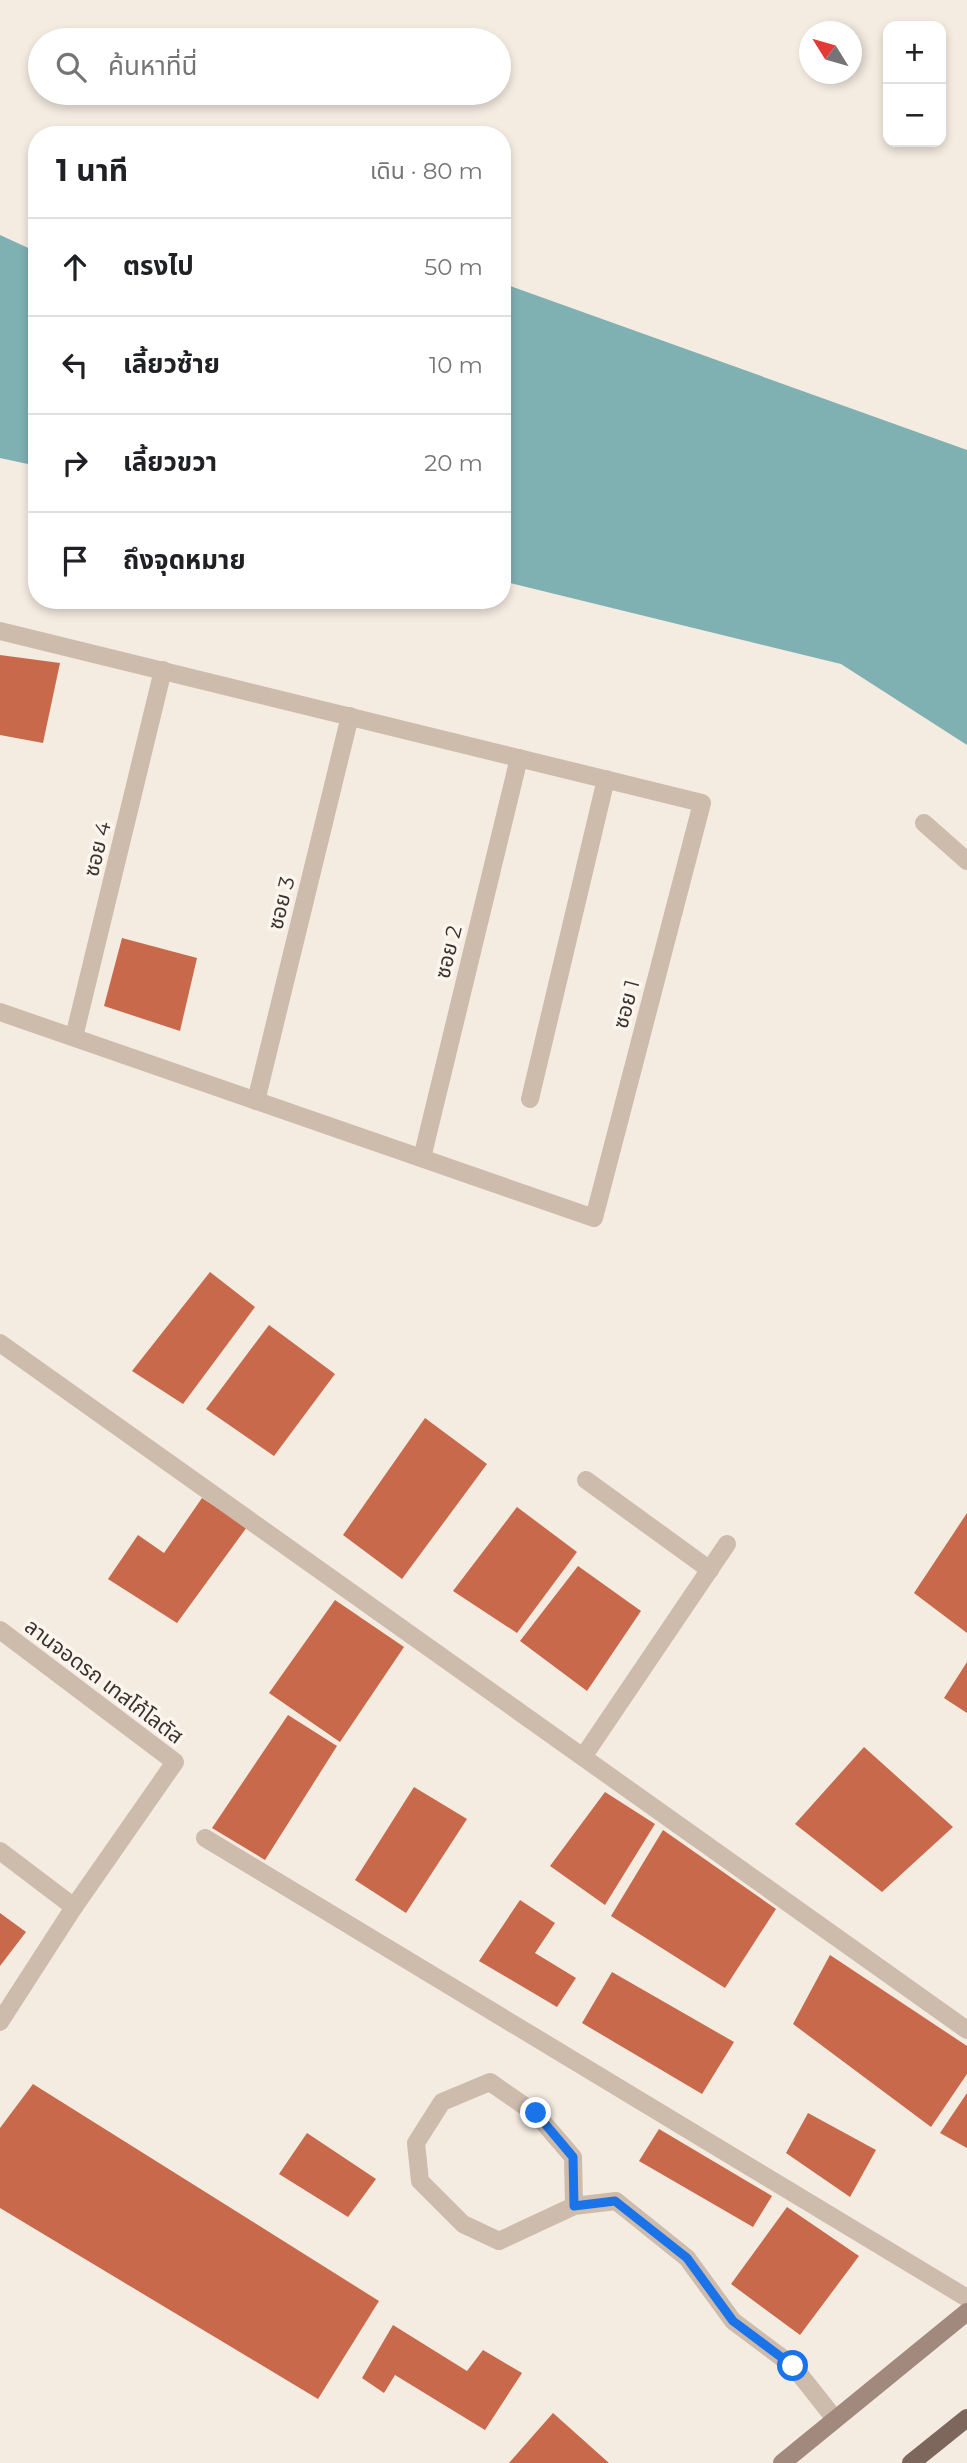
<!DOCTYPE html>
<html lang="th">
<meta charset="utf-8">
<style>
:root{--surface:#fff;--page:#f6f6f6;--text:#202124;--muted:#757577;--line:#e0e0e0}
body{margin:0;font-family:Montserrat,"Noto Sans Thai",sans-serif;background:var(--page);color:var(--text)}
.controls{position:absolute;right:21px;top:21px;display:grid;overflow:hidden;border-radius:14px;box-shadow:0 4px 10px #0003}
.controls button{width:63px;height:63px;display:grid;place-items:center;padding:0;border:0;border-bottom:2px solid var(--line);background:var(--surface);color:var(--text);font:35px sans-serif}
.compass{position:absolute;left:799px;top:21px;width:63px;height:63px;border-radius:50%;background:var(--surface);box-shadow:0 4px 10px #0003;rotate:307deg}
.stop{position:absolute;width:21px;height:21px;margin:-16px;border:5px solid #1a73e8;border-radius:50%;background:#fff}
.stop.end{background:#1a73e8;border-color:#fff;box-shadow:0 2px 7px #0008}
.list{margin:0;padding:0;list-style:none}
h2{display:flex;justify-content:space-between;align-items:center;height:91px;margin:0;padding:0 28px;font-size:30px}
h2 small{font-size:23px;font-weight:400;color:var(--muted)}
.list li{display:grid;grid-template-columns:46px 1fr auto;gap:21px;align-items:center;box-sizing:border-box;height:98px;padding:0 28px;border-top:2px solid var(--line)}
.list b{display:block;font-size:26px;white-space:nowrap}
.list em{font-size:23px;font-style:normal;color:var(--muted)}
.icon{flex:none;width:38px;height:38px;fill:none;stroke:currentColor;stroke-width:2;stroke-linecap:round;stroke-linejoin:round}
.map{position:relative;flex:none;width:967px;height:2463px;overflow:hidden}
.search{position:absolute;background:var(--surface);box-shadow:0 4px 10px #0003;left:28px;top:28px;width:483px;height:77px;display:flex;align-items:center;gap:18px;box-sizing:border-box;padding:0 24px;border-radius:38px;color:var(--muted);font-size:26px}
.panel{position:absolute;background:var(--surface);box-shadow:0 4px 10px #0003;left:28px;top:126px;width:483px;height:483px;border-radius:28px}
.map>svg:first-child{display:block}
</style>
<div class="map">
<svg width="967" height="2463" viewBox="0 0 967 2463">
<rect width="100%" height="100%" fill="#f4ebe1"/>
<g fill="#7fb0b2">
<polygon points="0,235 37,252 37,466 0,458"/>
<polygon points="502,283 967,450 967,745 841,664 502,581"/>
</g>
<g fill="#c8694b">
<polygon points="0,655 60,663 43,743 0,735"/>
<polygon points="122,938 197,958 180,1031 104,1006"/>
<polygon points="210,1272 255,1307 183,1404 132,1371"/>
<polygon points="269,1325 335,1374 274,1456 206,1409"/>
<polygon points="425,1418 487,1464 402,1579 343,1535"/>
<polygon points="202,1498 247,1527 177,1623 108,1579 138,1535 164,1553"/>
<polygon points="517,1507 577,1552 517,1633 453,1591"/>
<polygon points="967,1513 967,1633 914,1593"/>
<polygon points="578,1566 641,1611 587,1691 520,1641"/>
<polygon points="335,1600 404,1647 340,1742 269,1693"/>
<polygon points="967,1662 967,1713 944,1698"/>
<polygon points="288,1715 337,1746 265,1860 212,1828"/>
<polygon points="864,1747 953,1827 882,1892 795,1824"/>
<polygon points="414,1787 467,1819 406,1913 355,1880"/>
<polygon points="605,1792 655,1824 605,1905 550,1866"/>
<polygon points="663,1830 776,1909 725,1988 611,1916"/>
<polygon points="520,1900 555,1923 535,1953 576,1978 557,2007 479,1961"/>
<polygon points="0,1913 26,1932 0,1966"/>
<polygon points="830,1955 967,2046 967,2074 931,2127 793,2024"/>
<polygon points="612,1972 734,2042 702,2094 582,2023"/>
<polygon points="33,2084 379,2301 318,2399 0,2208 0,2128"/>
<polygon points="967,2093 967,2148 940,2133"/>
<polygon points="808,2113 876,2150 850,2197 786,2153"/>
<polygon points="659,2129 772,2196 753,2227 639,2161"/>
<polygon points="307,2133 376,2179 348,2217 279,2174"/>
<polygon points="787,2207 859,2256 800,2335 731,2284"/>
<polygon points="393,2325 467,2371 483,2350 522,2373 485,2430 395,2375 384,2393 362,2378"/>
<polygon points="553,2413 609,2463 509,2463"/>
</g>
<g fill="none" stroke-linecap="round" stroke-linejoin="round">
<g stroke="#cdbbac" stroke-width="18">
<polyline points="0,1630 175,1762 74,1907 0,2022"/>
<polyline points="0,1851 74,1907"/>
<polyline points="574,2206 573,2157 536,2114 490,2082 442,2102 416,2143 420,2181 463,2224 499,2241 574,2206 616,2201 687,2258 733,2321 793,2366 835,2419"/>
</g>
<g stroke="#cdbbac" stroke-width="18">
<polyline points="0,631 702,803 594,1218 0,1012"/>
<polyline points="924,823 967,861"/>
<polyline points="74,1037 163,670"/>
<polyline points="530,1099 606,779"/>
<polyline points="256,1101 350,716"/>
<polyline points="422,1158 519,758"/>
<polyline points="0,1343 967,2030"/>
<polyline points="586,1480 710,1570"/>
<polyline points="583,1757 727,1544"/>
<polyline points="205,1838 967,2298"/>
</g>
<polyline stroke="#a18a7d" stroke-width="18" points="782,2463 967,2312"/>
<polyline stroke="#7d675c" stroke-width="18" points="911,2463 967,2418"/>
</g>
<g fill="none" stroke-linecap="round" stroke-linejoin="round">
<polyline stroke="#1a73e8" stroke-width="9" points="536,2113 573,2157 574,2206 615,2201 687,2258 733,2321 793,2366"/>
</g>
<g text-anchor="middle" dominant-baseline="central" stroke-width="7" stroke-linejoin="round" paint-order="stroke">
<g font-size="21" fill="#3b302b" stroke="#fbf5ee">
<text transform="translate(97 849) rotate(-76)">ซอย 4</text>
<text transform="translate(281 903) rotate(-76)">ซอย 3</text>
<text transform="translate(448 952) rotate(-76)">ซอย 2</text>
<text transform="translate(626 1004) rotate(-75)">ซอย 1</text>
<text transform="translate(104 1681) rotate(37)">ลานจอดรถ เทสโก้โลตัส</text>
</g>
</g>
</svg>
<div class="controls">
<button>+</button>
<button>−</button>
</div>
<svg class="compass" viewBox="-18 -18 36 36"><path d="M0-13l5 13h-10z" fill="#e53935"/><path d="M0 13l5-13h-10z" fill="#757577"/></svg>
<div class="stop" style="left:793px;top:2366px"></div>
<div class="stop end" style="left:536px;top:2113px"></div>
<div class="search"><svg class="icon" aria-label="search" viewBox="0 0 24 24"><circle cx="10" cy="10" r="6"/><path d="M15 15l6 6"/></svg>ค้นหาที่นี่</div>
<section class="panel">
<h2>1 นาที<small>เดิน · 80 m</small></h2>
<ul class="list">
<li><svg class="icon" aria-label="ahead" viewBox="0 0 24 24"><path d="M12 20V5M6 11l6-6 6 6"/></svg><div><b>ตรงไป</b></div><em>50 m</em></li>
<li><svg class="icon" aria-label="left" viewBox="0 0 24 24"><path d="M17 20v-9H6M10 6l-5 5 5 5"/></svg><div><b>เลี้ยวซ้าย</b></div><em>10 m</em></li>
<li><svg class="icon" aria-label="right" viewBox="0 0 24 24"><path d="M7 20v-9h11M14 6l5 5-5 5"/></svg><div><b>เลี้ยวขวา</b></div><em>20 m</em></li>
<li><svg class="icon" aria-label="arrive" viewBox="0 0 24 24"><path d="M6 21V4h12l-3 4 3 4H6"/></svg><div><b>ถึงจุดหมาย</b></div></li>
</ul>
</section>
</div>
